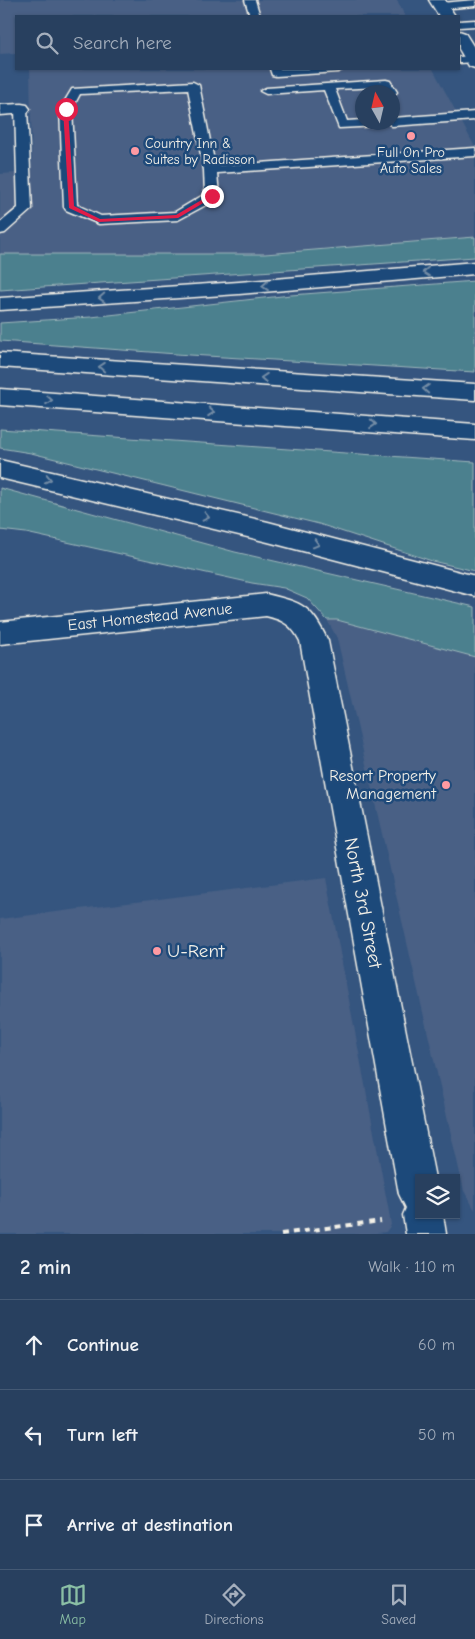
<!DOCTYPE html>
<meta charset="utf-8">
<style>
:root{--surface:#28405f;--page:#304765;--text:#f1f3f6;--muted:#a5afbd;--line:#445974;--accent:#8abfa5}
body{margin:0;font-family:"Comic Neue",sans-serif;background:var(--page);color:var(--text)}
.controls{position:absolute;right:15px;bottom:15px;display:grid;overflow:hidden;border-radius:0px;box-shadow:0 1px 4px #0004}
.controls button{width:45px;height:45px;display:grid;place-items:center;padding:0;border:0;border-bottom:1px solid var(--line);background:var(--surface);color:var(--text);font:25px sans-serif}
.compass{position:absolute;left:355px;top:85px;width:45px;height:45px;border-radius:50%;background:var(--surface);box-shadow:0 1px 4px #0004;rotate:352deg}
.stop{position:absolute;width:15px;height:15px;margin:-11px;border:4px solid #e11d48;border-radius:50%;background:#fff}
.stop.end{background:#e11d48;border-color:#fff;box-shadow:0 1px 5px #0008}
.list{margin:0;padding:0;list-style:none}
h2{display:flex;justify-content:space-between;align-items:center;height:65px;margin:0;padding:0 20px;font-size:21px}
h2 small{font-size:16px;font-weight:400;color:var(--muted)}
.list li{display:grid;grid-template-columns:32px 1fr auto;gap:15px;align-items:center;box-sizing:border-box;height:90px;padding:0 20px;border-top:1px solid var(--line)}
.list b{display:block;font-size:19px;white-space:nowrap}
.list em{font-size:16px;font-style:normal;color:var(--muted)}
.icon{flex:none;width:28px;height:28px;fill:none;stroke:currentColor;stroke-width:2;stroke-linecap:round;stroke-linejoin:round}
.map{position:relative;flex:none;width:475px;height:1234px;overflow:hidden}
.search{position:absolute;background:var(--surface);box-shadow:0 1px 4px #0004;left:15px;right:15px;top:15px;height:55px;display:flex;align-items:center;gap:12px;box-sizing:border-box;padding:0 18px;border-radius:0px;color:var(--muted);font-size:19px}
.sheet{height:335px;background:var(--surface)}
nav{display:flex;justify-content:space-around;align-items:center;box-sizing:border-box;height:70px;border-top:1px solid var(--line);background:var(--surface);font-size:14px;color:var(--muted)}
nav a{display:grid;justify-items:center;gap:2px}
nav .on{color:var(--accent)}
.map>svg:first-child{display:block}
</style>
<div class="map">
<svg width="475" height="1234" viewBox="0 0 475 1234">
<rect width="100%" height="100%" fill="#35557f"/>
<filter id="ink" filterUnits="userSpaceOnUse"><feTurbulence type="fractalNoise" baseFrequency=".02" numOctaves="2"/><feDisplacementMap in="SourceGraphic" scale="10" xChannelSelector="R" yChannelSelector="G"/><feConvolveMatrix kernelMatrix="1 2 1 2 8 2 1 2 1" color-interpolation-filters="sRGB"/></filter>
<g filter="url(#ink)">
<g fill="#486085" fill-rule="evenodd">
<polygon points="0,0 397,0 405,16 16,16 16,53 0,54"/>
<path d="M30,69H433L475,147V237L265,254H0V174L32,172ZM362,92H392V122H362Z"/>
<polygon points="327,620 337,620 475,657 475,1210 464,1191 337,638"/>
<polygon points="326,878 389,1212 391,1225 386,1232 369,1234 0,1234 0,919"/>
</g>
<g fill="#4b808e" stroke="#a0b8bb">
<polygon points="475,237 475,257 0,290 0,254 265,254"/>
<polygon points="475,281 475,372 190,355 0,341 0,323 91,317 291,295"/>
<polygon points="0,429 475,462 475,571 432,561 319,524 31,453 0,448"/>
<polygon points="0,488 235,552 475,607 475,657 337,620 327,620 307,598 284,588 252,583 26,533 0,530"/>
</g>
<g fill="none" stroke-linecap="round" stroke-linejoin="round">
<defs>
<g id="service">
<polygon points="245,0 255,0 260,16 250,16"/>
<polygon points="475,0 475,6 441,9 436,6 441,3"/>
<polygon points="475,20 475,26 459,27 459,21"/>
<polygon points="472,56 475,56 475,62 459,63 459,57"/>
<polygon points="270,69 344,69 338,72 276,76 272,75"/>
<polygon points="386,80 390,81 397,92 395,94 386,92 382,87 335,89 347,121 362,120 362,122 385,122 379,126 339,128 324,90 266,94 260,91 266,88"/>
<path d="M193,82L199,85L215,166L475,148V156L217,173L219,196L217,199L178,220L99,224L66,210L64,207L60,109L72,89ZM188,89L204,170L205,194L175,212L101,216L77,205L72,109L80,94Z"/>
<polygon points="21,105 27,109 32,209 5,233 0,234 0,223 18,208 15,109"/>
<polygon points="475,112 475,120 392,126 386,122 392,122 392,118"/>
</g>
<g id="minor">
<polygon points="21,104 27,105 30,109 27,113 0,115 0,105"/>
<path d="M266,594C304,603 311,606 328,641L435,1178H419V1215H443L446,1234H406L403,1215L406,1208L399,1194L300,641C292,625 283,620 266,616L0,644V622Z"/>
</g>
<g id="primary">
<polygon points="429,0 445,0 455,16 439,16"/>
<polygon points="459,31 465,33 475,49 475,68 469,66 459,49"/>
</g>
<g id="motorway">
<polygon points="475,262 475,274 239,294 0,310 0,298 239,282"/>
<polygon points="0,353 475,384 475,400 0,367"/>
<polygon points="0,389 475,424 475,440 0,405"/>
<polygon points="0,460 268,522 475,576 475,596 268,542 0,478"/>
</g>
</defs>
<use href="#service" stroke="#f4f1e8" stroke-width="3"/>
<use href="#minor" stroke="#f4f1e8" stroke-width="3"/>
<use href="#primary" stroke="#f4f1e8" stroke-width="3"/>
<use href="#motorway" stroke="#f4f1e8" stroke-width="3"/>
<polyline stroke="#f4f1e8" stroke-width="4" stroke-dasharray="6 5" stroke-linecap="butt" points="281,1234 381,1221"/>
<use href="#service" fill="#1f4a7a" fill-rule="evenodd"/>
<use href="#minor" fill="#1f4a7a" fill-rule="evenodd"/>
<use href="#primary" fill="#1f4a7a" fill-rule="evenodd"/>
<use href="#motorway" fill="#1f4a7a" fill-rule="evenodd"/>
</g>
<defs><path id="oneway-chevron" d="M-2-3.5L2.5 0L-2 3.5" fill="none" stroke-width="1.6" stroke-linecap="round" stroke-linejoin="round" transform="scale(1.25)"/></defs>
<g stroke="#748da6">
<use href="#oneway-chevron" transform="translate(426 272) rotate(175)"/>
<use href="#oneway-chevron" transform="translate(265 286) rotate(175)"/>
<use href="#oneway-chevron" transform="translate(102 298) rotate(177)"/>
<use href="#oneway-chevron" transform="translate(102 367) rotate(-176)"/>
<use href="#oneway-chevron" transform="translate(264 378) rotate(-176)"/>
<use href="#oneway-chevron" transform="translate(426 389) rotate(-176)"/>
<use href="#oneway-chevron" transform="translate(49 400) rotate(4)"/>
<use href="#oneway-chevron" transform="translate(211 412) rotate(4)"/>
<use href="#oneway-chevron" transform="translate(373 424) rotate(4)"/>
<use href="#oneway-chevron" transform="translate(48 479) rotate(13)"/>
<use href="#oneway-chevron" transform="translate(206 517) rotate(13)"/>
<use href="#oneway-chevron" transform="translate(316 544) rotate(15)"/>
</g>
</g>
<polygon fill="#e11d48" points="66,108 68,109 74,206 100,219 176,215 210,195 215,196 178,218 99,222 69,208 63,109"/>
<g fill="#ff9aa2" stroke="#1f4a7a" stroke-width="2">
<circle cx="411" cy="136" r="5"/>
<circle cx="135" cy="151" r="5"/>
<circle cx="446" cy="785" r="5"/>
<circle cx="157" cy="951" r="5"/>
</g>
<g text-anchor="middle" dominant-baseline="central" stroke-width="5" stroke-linejoin="round" paint-order="stroke">
<g font-size="14" fill="#f4f1e8" stroke="#1f4a7a" text-anchor="start">
<text x="145" y="143">Country Inn &amp;<tspan x="145" dy="16">Suites by Radisson</tspan></text>
<text x="411" y="152" text-anchor="middle">Full On Pro<tspan x="411" dy="16">Auto Sales</tspan></text>
</g>
<g font-size="16" fill="#f4f1e8" stroke="#1f4a7a">
<text transform="translate(150 617) rotate(-6)">East Homestead Avenue</text>
</g>
<g font-size="16" fill="#f4f1e8" stroke="#1f4a7a" text-anchor="end">
<text x="436" y="776">Resort Property<tspan x="436" dy="18">Management</tspan></text>
</g>
<g font-size="19" fill="#f4f1e8" stroke="#1f4a7a">
<text transform="translate(363 903) rotate(79)">North 3rd Street</text>
</g>
<g font-size="19" fill="#f4f1e8" stroke="#1f4a7a" text-anchor="start">
<text x="167" y="951">U-Rent</text>
</g>
</g>
</svg>
<div class="controls">
<button><svg class="icon" aria-label="layers" viewBox="0 0 24 24"><path d="M12 4l9 5-9 5-9-5zM3 14l9 5 9-5"/></svg></button>
</div>
<svg class="compass" viewBox="-18 -18 36 36"><path d="M0-13l5 13h-10z" fill="#e53935"/><path d="M0 13l5-13h-10z" fill="#a5afbd"/></svg>
<div class="stop" style="left:66px;top:109px"></div>
<div class="stop end" style="left:212px;top:196px"></div>
<div class="search"><svg class="icon" aria-label="search" viewBox="0 0 24 24"><circle cx="10" cy="10" r="6"/><path d="M15 15l6 6"/></svg>Search here</div>
</div>
<section class="sheet">
<h2>2 min<small>Walk · 110 m</small></h2>
<ul class="list">
<li><svg class="icon" aria-label="ahead" viewBox="0 0 24 24"><path d="M12 20V5M6 11l6-6 6 6"/></svg><div><b>Continue</b></div><em>60 m</em></li>
<li><svg class="icon" aria-label="left" viewBox="0 0 24 24"><path d="M17 20v-9H6M10 6l-5 5 5 5"/></svg><div><b>Turn left</b></div><em>50 m</em></li>
<li><svg class="icon" aria-label="arrive" viewBox="0 0 24 24"><path d="M6 21V4h12l-3 4 3 4H6"/></svg><div><b>Arrive at destination</b></div></li>
</ul>
</section>
<nav>
<a class="on"><svg class="icon" aria-label="map" viewBox="0 0 24 24"><path d="M3 6l6-2 6 2 6-2v14l-6 2-6-2-6 2zM9 4v14M15 6v14"/></svg>Map</a>
<a><svg class="icon" aria-label="directions" viewBox="0 0 24 24"><path d="M12 3l9 9-9 9-9-9zM9 14v-3h6M13 9l2 2-2 2"/></svg>Directions</a>
<a><svg class="icon" aria-label="saved" viewBox="0 0 24 24"><path d="M7 4h10v16l-5-4-5 4z"/></svg>Saved</a>
</nav>
